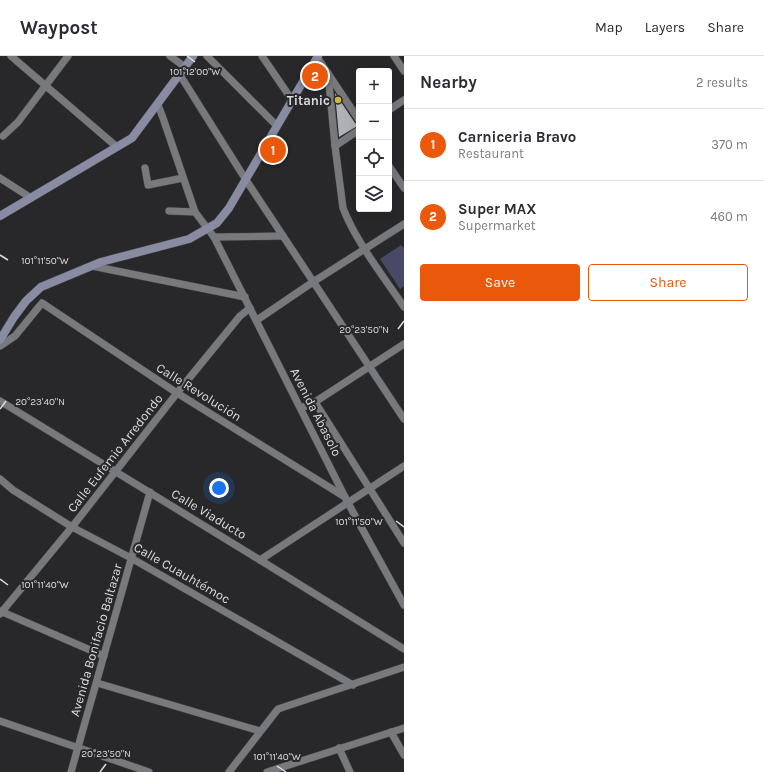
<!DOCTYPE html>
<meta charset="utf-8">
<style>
:root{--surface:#fff;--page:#f7f7f7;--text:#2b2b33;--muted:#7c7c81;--line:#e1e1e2;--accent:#ea580c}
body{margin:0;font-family:Karla,sans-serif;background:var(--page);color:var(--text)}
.controls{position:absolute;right:12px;top:12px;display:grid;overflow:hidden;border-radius:4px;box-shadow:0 4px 16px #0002}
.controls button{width:36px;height:36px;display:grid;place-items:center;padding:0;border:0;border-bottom:1px solid var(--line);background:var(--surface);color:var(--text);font:20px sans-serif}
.you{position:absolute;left:219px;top:432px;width:14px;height:14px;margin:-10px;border:3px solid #fff;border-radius:50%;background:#1a73e8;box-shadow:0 0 0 6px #1a73e833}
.badge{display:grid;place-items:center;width:26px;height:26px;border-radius:50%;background:var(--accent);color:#fff;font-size:13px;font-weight:700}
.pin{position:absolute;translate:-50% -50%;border:2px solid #fff;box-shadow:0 1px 4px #0006}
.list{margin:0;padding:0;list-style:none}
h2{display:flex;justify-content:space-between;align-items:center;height:52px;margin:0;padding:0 16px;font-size:17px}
h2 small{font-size:13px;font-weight:400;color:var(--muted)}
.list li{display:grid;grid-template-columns:26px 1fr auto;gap:12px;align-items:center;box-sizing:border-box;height:72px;padding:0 16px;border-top:1px solid var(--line)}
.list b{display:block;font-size:15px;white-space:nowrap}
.list p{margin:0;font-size:13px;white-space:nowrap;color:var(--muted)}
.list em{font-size:13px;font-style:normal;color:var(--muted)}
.actions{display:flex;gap:8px;padding:12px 16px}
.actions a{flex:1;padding:9px 0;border:1px solid var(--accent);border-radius:4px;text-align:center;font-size:14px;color:var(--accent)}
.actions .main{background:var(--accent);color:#fff}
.icon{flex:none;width:22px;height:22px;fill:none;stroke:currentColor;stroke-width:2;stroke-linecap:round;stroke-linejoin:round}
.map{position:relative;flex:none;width:404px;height:716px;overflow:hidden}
header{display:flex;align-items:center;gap:24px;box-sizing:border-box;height:56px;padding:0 20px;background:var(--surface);border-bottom:1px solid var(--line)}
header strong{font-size:19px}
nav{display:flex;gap:22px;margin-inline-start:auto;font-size:14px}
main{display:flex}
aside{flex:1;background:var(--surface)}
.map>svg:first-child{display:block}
</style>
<header>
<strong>Waypost</strong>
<nav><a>Map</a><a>Layers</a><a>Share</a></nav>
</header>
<main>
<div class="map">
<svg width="404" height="716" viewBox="0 0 404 716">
<rect width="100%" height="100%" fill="#28282a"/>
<polygon fill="#474966" points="401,189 404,192 404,230 400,233 380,203"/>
<polygon fill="#b1b2b5" points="335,37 355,67 359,69 339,81"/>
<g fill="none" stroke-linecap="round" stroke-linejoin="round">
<defs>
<g id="street">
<polyline points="11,0 117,91"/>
<polyline points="170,0 185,11"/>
<polyline points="207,0 277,70"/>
<polyline points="262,0 292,44"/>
<polyline points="394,0 404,15"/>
<polyline points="317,1 359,64"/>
<path d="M328,17L335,90L343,152C356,186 384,221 404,251"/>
<polyline points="180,19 246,124 404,363"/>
<polyline points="158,49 163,62 195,156 214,181 348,447 404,549"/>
<polyline points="389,54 404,44"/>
<polyline points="3,80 18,66 68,0"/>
<polyline points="335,90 359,74"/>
<polyline points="389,110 404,132"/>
<polyline points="145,112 148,129 183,122"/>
<polyline points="0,122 31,142"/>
<polyline points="169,155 195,156"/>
<polyline points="214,181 283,180"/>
<polyline points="92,210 245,241"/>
<polyline points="257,264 313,226 404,168"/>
<polyline points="0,290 15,280 42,247 177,337 345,441"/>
<polyline points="0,345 260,504 404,593"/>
<polyline points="315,346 404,487"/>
<polyline points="301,352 315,346 404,288"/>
<polyline points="0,423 13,434 72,471 131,502 353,629"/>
<polyline points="260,504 404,410"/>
<polyline points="0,555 104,600"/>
<polyline points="0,558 72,471 177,337 240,260 250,252"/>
<polyline points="97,627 260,675"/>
<polyline points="0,665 149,716"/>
<polyline points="391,676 404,699"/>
<polyline points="339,692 350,716"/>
<polyline points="71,716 150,436"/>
<polyline points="229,716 278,653 404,611"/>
<polyline points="267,716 404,672"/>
</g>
<g id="secondary">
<polyline points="0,160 132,82 193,0"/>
<polyline points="0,284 14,261 26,245 41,231 101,206 189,183 217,167 229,152 318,0"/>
</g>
</defs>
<use href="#street" stroke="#454648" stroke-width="8"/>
<use href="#secondary" stroke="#454648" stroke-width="9"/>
<use href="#street" stroke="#78797c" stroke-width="7"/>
<use href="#secondary" stroke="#898ba2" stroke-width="8"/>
</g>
<path fill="none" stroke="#dddddf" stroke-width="1.5" d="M187,0L195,6M0,199L8,204M398,273L404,265M0,353L6,345M396,465L404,471M0,523L8,529M277,710L286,716M100,716L106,708"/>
<circle fill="#ccb938" stroke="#28282a" stroke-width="1.5" cx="338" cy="44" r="4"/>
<g text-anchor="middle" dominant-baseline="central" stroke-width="4" stroke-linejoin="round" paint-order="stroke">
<g font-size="13" font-weight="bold" fill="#dddddf" stroke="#28282a" text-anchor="end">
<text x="330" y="44">Titanic</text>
</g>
<g font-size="13" fill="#dddddf" stroke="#28282a">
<text transform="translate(199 336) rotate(32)">Calle Revolución</text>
<text transform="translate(316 356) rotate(63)">Avenida Abasolo</text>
<text transform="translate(115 397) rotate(-52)">Calle Eufemio Arredondo</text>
<text transform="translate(209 458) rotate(31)">Calle Viaducto</text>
<text transform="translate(182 517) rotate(30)">Calle Cuauhtémoc</text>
<text transform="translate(96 584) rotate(-74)">Avenida Bonifacio Baltazar</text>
</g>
</g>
<g font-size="10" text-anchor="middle" fill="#dddddf" stroke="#28282a" stroke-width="4" stroke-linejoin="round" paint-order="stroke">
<text x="195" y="19">101°12'00"W</text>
<text x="45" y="208">101°11'50"W</text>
<text x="364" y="277">20°23'50"N</text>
<text x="40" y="349">20°23'40"N</text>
<text x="359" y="469">101°11'50"W</text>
<text x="45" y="532">101°11'40"W</text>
<text x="106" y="701">20°23'50"N</text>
<text x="277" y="704">101°11'40"W</text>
</g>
</svg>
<div class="controls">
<button>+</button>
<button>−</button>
<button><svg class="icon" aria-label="locate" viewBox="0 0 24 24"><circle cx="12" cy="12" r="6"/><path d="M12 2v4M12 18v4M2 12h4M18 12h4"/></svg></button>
<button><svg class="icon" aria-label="layers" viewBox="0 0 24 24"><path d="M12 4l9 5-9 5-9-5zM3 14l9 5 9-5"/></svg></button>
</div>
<div class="you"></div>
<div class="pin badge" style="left:273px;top:94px">1</div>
<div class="pin badge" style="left:315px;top:20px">2</div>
</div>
<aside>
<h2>Nearby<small>2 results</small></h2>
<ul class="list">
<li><span class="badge">1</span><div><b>Carniceria Bravo</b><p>Restaurant</p></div><em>370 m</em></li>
<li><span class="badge">2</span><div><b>Super MAX</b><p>Supermarket</p></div><em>460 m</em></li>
</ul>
<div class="actions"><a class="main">Save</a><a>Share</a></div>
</aside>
</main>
